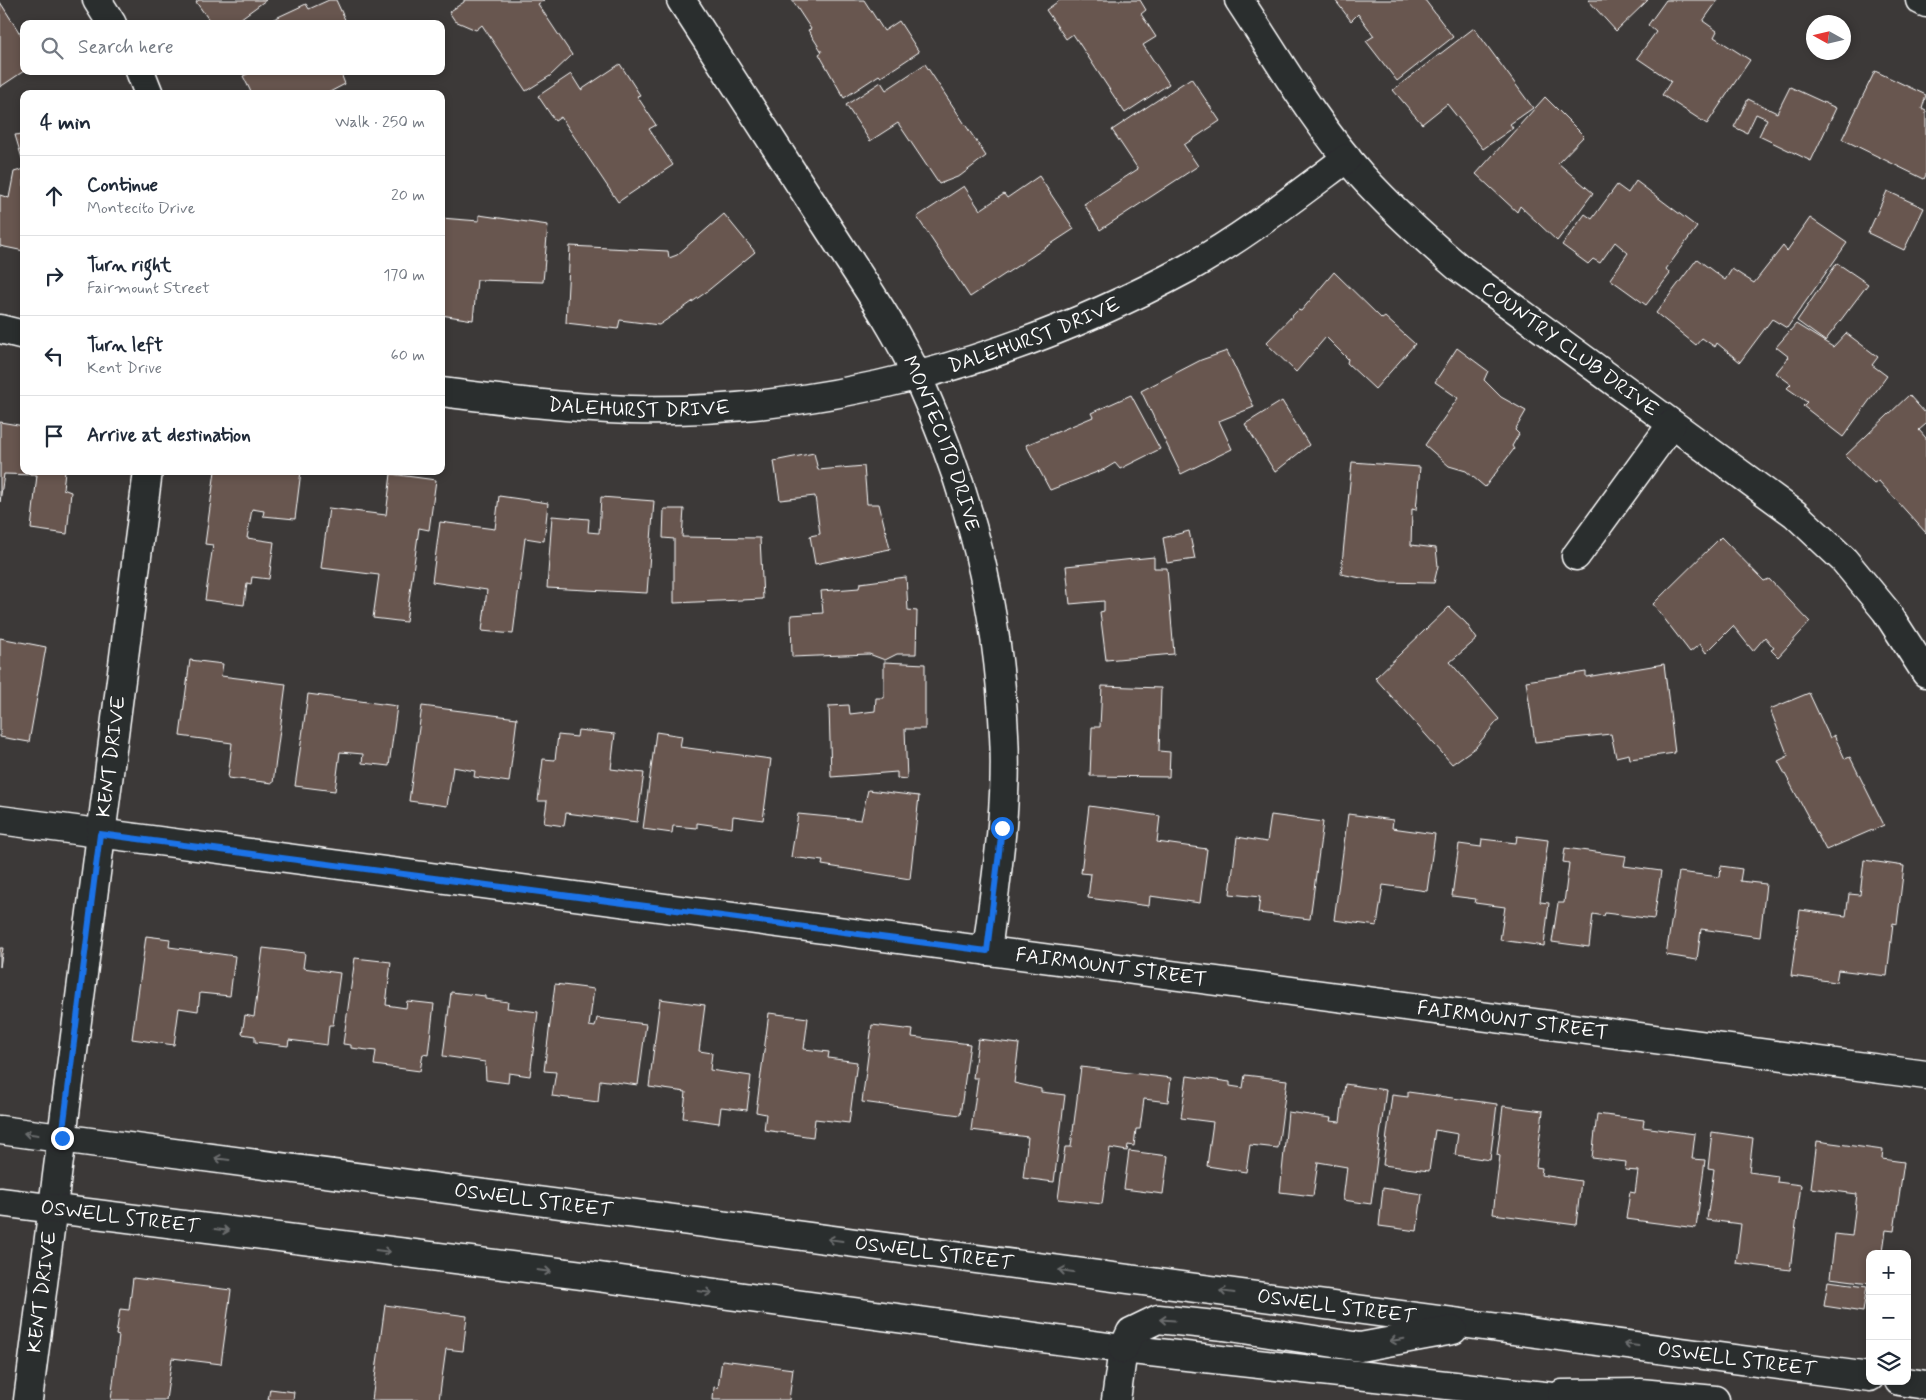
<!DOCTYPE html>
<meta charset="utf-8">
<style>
:root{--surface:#fff;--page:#f2f2f3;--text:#1f2937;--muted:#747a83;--line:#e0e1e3}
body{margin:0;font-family:Mynerve,sans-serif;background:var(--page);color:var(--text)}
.controls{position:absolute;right:15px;bottom:15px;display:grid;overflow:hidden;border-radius:10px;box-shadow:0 2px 8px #0003}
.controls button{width:45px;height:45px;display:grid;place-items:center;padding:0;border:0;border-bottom:1px solid var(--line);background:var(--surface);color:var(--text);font:25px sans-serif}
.compass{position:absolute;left:1806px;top:15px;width:45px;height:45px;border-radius:50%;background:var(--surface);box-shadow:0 2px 8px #0003;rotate:278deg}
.stop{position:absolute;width:15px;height:15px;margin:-11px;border:4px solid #1a73e8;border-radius:50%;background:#fff}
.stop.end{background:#1a73e8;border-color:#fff;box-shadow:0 1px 5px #0008}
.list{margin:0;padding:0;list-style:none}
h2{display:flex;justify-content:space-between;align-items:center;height:65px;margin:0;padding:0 20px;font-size:21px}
h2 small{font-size:16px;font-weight:400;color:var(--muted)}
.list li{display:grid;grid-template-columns:32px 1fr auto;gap:15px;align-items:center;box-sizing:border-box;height:80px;padding:0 20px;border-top:1px solid var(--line)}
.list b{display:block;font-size:19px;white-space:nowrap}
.list p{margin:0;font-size:16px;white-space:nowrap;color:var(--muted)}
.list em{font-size:16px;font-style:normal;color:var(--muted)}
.icon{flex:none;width:28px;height:28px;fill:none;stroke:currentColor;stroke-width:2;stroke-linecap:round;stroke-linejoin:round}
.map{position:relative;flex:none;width:1926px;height:1400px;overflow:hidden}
.search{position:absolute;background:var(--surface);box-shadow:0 2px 8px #0003;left:20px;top:20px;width:425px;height:55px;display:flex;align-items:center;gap:12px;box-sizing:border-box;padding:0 18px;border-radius:10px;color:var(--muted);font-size:19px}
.panel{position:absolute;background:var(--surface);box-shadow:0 2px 8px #0003;left:20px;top:90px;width:425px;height:385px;border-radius:10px}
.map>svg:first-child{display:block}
</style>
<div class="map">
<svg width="1926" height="1400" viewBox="0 0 1926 1400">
<rect width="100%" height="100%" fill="#3c3938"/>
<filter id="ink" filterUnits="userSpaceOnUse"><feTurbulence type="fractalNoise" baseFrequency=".02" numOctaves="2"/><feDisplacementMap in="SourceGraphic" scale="10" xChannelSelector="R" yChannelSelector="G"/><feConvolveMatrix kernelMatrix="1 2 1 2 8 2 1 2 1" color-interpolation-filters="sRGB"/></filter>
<g filter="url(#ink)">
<g fill="#675650" stroke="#fff">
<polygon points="199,0 266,0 233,24 212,24 196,2"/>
<polygon points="329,0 336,0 347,24 263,24 306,4 309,9"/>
<polygon points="544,0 538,4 572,55 550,76 526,91 482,25 476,30 455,21 449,12 464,2 464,0"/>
<polygon points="792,0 864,0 884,31 899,21 919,52 881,77 879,75 844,98 819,54 822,52 808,30 811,29"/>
<polygon points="1060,0 1140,0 1146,10 1141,14 1156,37 1143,45 1169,84 1125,113 1073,34 1066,39 1046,10"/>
<polygon points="1335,0 1425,0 1453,37 1397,81 1366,41 1374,36 1358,14 1351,21"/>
<polygon points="1588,0 1648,0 1616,31"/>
<polygon points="1666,0 1718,0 1703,21 1717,31 1714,37 1750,60 1707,124 1662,95 1671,81 1637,58 1656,32 1648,25"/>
<polygon points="0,2 24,40 24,71 0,87"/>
<polygon points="1474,28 1533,108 1510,124 1513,128 1483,149 1447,104 1422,124 1393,90"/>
<polygon points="620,64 640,95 637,96 656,125 649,129 673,165 618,202 561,117 555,121 538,96 571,74 581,90"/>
<polygon points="925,64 986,156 960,176 939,184 898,123 870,141 846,105 881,82 886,90"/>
<polygon points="254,71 340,71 345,84 326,94 252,94 243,76"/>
<polygon points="1875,71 1926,95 1922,109 1926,111 1926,175 1924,179 1842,139"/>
<polygon points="1191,78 1220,121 1184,145 1198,166 1100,230 1084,204 1138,169 1112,130"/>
<polygon points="1790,87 1836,108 1811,161 1759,136 1767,119 1756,114 1747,133 1734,127 1748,99 1777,113"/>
<polygon points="1545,97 1584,136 1558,163 1593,193 1557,241 1520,206 1517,212 1476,174"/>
<polygon points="24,134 24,165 15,135"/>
<polygon points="24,169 24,251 0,246 0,195 9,198 14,172"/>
<polygon points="1039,176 1074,229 970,297 917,217 964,186 980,210 1004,194 1007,198"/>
<polygon points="1636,181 1697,227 1666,269 1670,274 1646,305 1610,279 1628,253 1615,242 1600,263 1593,259 1588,264 1562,245 1585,214 1592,219 1617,185 1628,193"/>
<polygon points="1887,191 1924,208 1904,250 1868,233"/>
<polygon points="724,214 755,252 705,293 659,325 620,320 618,329 566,323 570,246 668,251 669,258 677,255"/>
<polygon points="479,215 548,225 543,282 477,280 473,320 441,315 441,218 479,221"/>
<polygon points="1810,218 1847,243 1787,328 1772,319 1740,362 1717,343 1715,347 1702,338 1696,345 1656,313 1697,259 1725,280 1732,269 1754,283 1783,246 1787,251"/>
<polygon points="1837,263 1868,284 1825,341 1797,321"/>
<polygon points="1334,272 1382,319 1385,317 1415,344 1375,389 1347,363 1348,359 1326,337 1296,372 1266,343 1298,310 1301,311"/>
<polygon points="1796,324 1833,347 1846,333 1878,357 1872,365 1887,376 1843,437 1803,406 1807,402 1787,388 1791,384 1776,373 1789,357 1776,347"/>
<polygon points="1457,348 1488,371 1484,380 1501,397 1526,411 1515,430 1519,434 1512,446 1514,449 1485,487 1466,471 1449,466 1425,445 1458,398 1435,382"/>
<polygon points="1227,351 1254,407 1219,421 1232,449 1181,474 1141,391 1201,360"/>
<polygon points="1131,395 1160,449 1120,469 1115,463 1105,469 1050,490 1026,445 1093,417 1091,413"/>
<polygon points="1909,395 1926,414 1926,424 1919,430 1926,438 1926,533 1879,481 1874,484 1845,456"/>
<polygon points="1282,401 1309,445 1275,472 1245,424"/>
<polygon points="0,422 24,426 24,471 65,471 63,489 71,492 67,534 31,529 37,475 4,474 0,502"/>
<polygon points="814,453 818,470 864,466 867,504 879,504 890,549 815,564 810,536 820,534 815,496 780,500 774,461"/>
<polygon points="1352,462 1420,467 1416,510 1412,509 1411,545 1436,548 1438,566 1434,583 1381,582 1341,574"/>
<polygon points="215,471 301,471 295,519 263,516 264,511 252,509 247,538 274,542 269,579 252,577 251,584 247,583 244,605 205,600 213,545 205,544"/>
<polygon points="391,474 436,480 429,530 419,528 406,622 373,618 379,575 321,568 329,508 386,515"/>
<polygon points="499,496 548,503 544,541 525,538 513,634 482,631 487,590 432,582 440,522 495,529"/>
<polygon points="601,497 654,501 647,593 547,588 552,516 589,519 588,532 599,533"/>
<polygon points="664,509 684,509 682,537 760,538 763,599 674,603 674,539 663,538"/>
<polygon points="1189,531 1195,559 1167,563 1163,538"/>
<polygon points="1721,537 1764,581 1769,579 1810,622 1778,657 1771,650 1774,648 1765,637 1753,651 1733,626 1706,653 1700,644 1690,652 1653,604"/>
<polygon points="1154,557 1154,568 1167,568 1174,654 1106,660 1100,612 1104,611 1104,601 1070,604 1066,566"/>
<polygon points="906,577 908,610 917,611 916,654 897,654 885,660 869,654 792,657 791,615 823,613 821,591 859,588 860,583"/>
<polygon points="1449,607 1466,623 1477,639 1450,662 1499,719 1476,747 1452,764 1375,678"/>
<polygon points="0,638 46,647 29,742 0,737"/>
<polygon points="190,660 223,664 221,676 286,684 273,783 228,778 232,743 180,736"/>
<polygon points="884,662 925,664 925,729 905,729 907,779 897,778 897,772 831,777 829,706 849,705 850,714 875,711 876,698 884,698"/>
<polygon points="1664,664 1675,753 1630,759 1629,754 1616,757 1611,734 1535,742 1526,681 1586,672 1586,677"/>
<polygon points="1102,686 1161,688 1159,751 1170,752 1169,777 1090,776 1092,727 1100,727"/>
<polygon points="1809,693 1830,738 1834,735 1845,759 1850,757 1884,825 1826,850 1778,761 1788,756 1770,709"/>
<polygon points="308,694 397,706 389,766 362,763 363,754 340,752 335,791 295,786"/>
<polygon points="422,706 517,718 509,782 474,777 475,771 453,767 447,806 409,801"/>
<polygon points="578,730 615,734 611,769 644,773 637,822 566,813 564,826 544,823 547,801 538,801 543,759 555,760 558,735 577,737"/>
<polygon points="656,732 682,736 680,747 771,759 763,820 733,816 732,828 697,823 697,828 673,826 672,833 643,829"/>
<polygon points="868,790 919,796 910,879 822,865 823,861 791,857 798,814 861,820"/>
<polygon points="1089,806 1160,816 1157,842 1207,849 1200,903 1150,896 1149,906 1088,898 1091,874 1081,873"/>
<polygon points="1348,814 1393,820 1392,828 1435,834 1427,891 1383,885 1377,926 1334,920"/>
<polygon points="1271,815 1323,822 1310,919 1258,913 1260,897 1230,894 1237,837 1267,842"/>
<polygon points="1517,836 1548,840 1540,902 1549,903 1544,946 1500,940 1505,907 1475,903 1476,899 1452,896 1459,844 1481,847 1482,839 1516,843"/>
<polygon points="1565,848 1626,856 1624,866 1661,871 1654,919 1605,913 1604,916 1593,914 1589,947 1552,942 1558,903 1564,903 1569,863 1563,862"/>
<polygon points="1864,860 1904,866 1897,924 1893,923 1887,976 1838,970 1836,982 1791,976 1800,910 1846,916 1849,894 1860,895"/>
<polygon points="1721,866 1742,869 1740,881 1766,884 1760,937 1701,929 1697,960 1666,955 1679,872 1720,877"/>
<polygon points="146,936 170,939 169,947 235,956 230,996 200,993 198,1011 179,1008 174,1045 132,1039"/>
<polygon points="0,948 3,948 0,967"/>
<polygon points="263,948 305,953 303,968 340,973 333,1025 329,1025 327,1045 289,1040 288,1046 255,1042 255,1036 242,1034 245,1015 254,1017"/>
<polygon points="355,958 391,962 386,1005 406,1008 407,1001 434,1004 428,1055 423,1054 420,1071 374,1065 376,1051 351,1048 351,1045 343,1044"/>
<polygon points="555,984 594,989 589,1026 595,1027 597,1018 646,1024 638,1085 600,1080 598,1102 552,1096 556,1072 544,1071"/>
<polygon points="451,992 485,996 485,999 508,1002 507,1008 538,1012 530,1076 509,1073 508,1083 486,1080 485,1062 443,1056"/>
<polygon points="660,999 705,1005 699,1051 712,1053 710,1070 751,1076 747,1110 721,1107 719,1123 683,1118 686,1092 649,1087"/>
<polygon points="769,1013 808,1018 804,1049 829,1052 828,1058 857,1062 849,1123 815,1119 813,1137 764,1130 766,1114 756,1112"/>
<polygon points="872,1025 913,1030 912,1037 970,1044 960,1115 862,1102"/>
<polygon points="978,1039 1019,1044 1014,1083 1041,1089 1041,1092 1065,1095 1054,1182 1023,1178 1028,1137 971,1130 978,1078 973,1078"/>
<polygon points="1081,1067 1171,1078 1168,1102 1144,1099 1140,1129 1136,1129 1134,1146 1128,1145 1127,1151 1110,1148 1102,1204 1058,1199 1065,1147 1071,1147"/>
<polygon points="1245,1075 1287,1080 1278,1148 1250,1145 1246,1172 1207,1166 1213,1122 1181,1118 1187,1076 1230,1082 1230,1086 1243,1088"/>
<polygon points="1345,1084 1386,1090 1371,1204 1343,1200 1347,1167 1318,1162 1313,1196 1280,1192 1288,1112 1331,1118 1330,1121 1340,1122"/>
<polygon points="1408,1092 1497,1104 1490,1160 1455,1155 1458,1134 1435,1130 1429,1171 1383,1165 1392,1095 1408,1097"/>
<polygon points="1503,1106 1543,1111 1536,1167 1542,1168 1541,1175 1581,1181 1576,1225 1493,1214 1500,1156 1497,1155"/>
<polygon points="1597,1114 1644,1120 1643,1127 1695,1134 1692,1159 1705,1160 1696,1228 1626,1219 1630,1192 1635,1193 1638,1171 1625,1170 1626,1162 1592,1158"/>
<polygon points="1712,1132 1753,1138 1749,1172 1778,1176 1777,1182 1801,1185 1790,1270 1736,1263 1741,1224 1707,1220 1714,1169 1708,1168"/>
<polygon points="1817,1141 1883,1150 1882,1159 1904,1162 1894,1231 1886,1230 1883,1251 1876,1250 1876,1254 1870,1254 1870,1283 1830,1278 1835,1234 1852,1236 1857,1194 1811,1188"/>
<polygon points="1129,1151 1168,1156 1163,1194 1124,1189"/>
<polygon points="1383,1188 1422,1194 1417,1231 1379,1226"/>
<polygon points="133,1278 231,1290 221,1364 172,1358 166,1400 111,1400 119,1336 116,1335 120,1309 129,1310"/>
<polygon points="1828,1281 1867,1286 1863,1312 1824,1306"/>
<polygon points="385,1305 467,1316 463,1351 446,1349 439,1400 372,1400"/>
<polygon points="722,1360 793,1369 789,1400 713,1400 714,1387 718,1388"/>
<polygon points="270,1389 294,1392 293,1400 268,1400"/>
</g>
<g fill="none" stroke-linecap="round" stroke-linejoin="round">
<defs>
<g id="minor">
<polyline points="97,0 112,24"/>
<path id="s1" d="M681,0C729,74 777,148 825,223C857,273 893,323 918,378C971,496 998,605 1004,734C1008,806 996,879 987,951"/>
<path id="s2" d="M1239,0C1278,59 1314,122 1361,175C1391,208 1424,238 1458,267L1795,514L1844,560L1886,611L1926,673"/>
<polyline points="1920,0 1926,3"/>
<polyline points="140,71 149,94"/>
<polyline points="0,329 24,335"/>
<path id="s3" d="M441,392C504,400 566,408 630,410C824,415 1018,360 1188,268C1244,237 1296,196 1347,158"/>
<polyline points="1576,556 1672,424"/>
<path id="s4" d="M0,820L1926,1075"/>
<path id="s5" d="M28,1400L148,471"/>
<polyline points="1116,1400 1123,1349"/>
</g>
<g id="secondary">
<path id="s6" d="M0,1130L1870,1377"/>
<path id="s7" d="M0,1202L598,1277L1123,1349L1581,1400"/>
<polyline points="1123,1349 1131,1332 1158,1319 1224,1326 1360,1347 1453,1330"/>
<polyline points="1899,1381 1926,1385"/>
<polyline points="1562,1394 1640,1393 1715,1400"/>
</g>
</defs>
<use href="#minor" stroke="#fff" stroke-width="31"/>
<use href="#secondary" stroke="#fff" stroke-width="31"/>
<use href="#minor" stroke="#2a2d2e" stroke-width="28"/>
<use href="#secondary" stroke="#2a2d2e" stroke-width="28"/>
</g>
<defs><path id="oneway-shaft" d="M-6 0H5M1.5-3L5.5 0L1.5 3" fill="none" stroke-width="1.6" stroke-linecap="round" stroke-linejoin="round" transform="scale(1.25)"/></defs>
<g stroke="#6a6c6d">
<use href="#oneway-shaft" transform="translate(31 1134) rotate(-172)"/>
<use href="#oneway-shaft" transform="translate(222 1159) rotate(-173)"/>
<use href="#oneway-shaft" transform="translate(222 1230) rotate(7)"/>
<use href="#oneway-shaft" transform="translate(835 1240) rotate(-172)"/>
<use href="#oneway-shaft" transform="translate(383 1251) rotate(7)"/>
<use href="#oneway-shaft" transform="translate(544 1271) rotate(7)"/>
<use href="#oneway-shaft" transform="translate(1066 1271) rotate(-172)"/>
<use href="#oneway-shaft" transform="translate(705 1292) rotate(8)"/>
<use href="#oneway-shaft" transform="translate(1227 1292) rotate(-172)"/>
<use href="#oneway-shaft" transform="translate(1167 1320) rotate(-176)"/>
<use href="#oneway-shaft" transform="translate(1397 1340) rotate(170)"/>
<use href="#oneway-shaft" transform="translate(1631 1345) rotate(-172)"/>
</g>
</g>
<g fill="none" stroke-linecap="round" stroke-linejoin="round" filter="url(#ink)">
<polyline stroke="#1a73e8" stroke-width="6" points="62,1138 100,834 987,951 1002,828"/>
</g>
<g text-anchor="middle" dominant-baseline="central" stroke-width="4" stroke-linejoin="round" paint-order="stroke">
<g font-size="20" fill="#fff" stroke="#2a2d2e">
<text stroke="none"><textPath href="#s3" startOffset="604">DALEHURST DRIVE</textPath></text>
<text stroke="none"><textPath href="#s2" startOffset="486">COUNTRY CLUB DRIVE</textPath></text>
<text stroke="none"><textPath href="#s3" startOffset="199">DALEHURST DRIVE</textPath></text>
<text stroke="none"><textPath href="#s1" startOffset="516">MONTECITO DRIVE</textPath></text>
<text stroke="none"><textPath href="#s5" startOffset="649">KENT DRIVE</textPath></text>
<text stroke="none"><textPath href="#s4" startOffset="1121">FAIRMOUNT STREET</textPath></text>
<text stroke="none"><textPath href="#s4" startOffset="1526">FAIRMOUNT STREET</textPath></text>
<text stroke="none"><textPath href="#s6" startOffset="538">OSWELL STREET</textPath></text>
<text stroke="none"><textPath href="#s7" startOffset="121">OSWELL STREET</textPath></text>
<text stroke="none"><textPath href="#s6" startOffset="942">OSWELL STREET</textPath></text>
<text stroke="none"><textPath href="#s5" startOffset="109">KENT DRIVE</textPath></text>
<text stroke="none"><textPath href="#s6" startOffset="1348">OSWELL STREET</textPath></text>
<text stroke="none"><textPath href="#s6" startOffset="1752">OSWELL STREET</textPath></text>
</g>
</g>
</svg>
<div class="controls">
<button>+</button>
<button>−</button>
<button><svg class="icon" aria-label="layers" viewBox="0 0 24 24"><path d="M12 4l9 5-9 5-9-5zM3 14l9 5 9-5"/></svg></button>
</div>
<svg class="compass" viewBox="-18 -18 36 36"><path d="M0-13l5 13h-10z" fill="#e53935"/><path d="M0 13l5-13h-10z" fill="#747a83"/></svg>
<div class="stop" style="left:1002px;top:828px"></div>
<div class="stop end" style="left:62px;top:1138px"></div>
<div class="search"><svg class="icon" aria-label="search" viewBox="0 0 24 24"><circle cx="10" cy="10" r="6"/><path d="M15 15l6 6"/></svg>Search here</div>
<section class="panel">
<h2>4 min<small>Walk · 250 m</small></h2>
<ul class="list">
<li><svg class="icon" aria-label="ahead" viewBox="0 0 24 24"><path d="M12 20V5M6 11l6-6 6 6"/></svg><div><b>Continue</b><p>Montecito Drive</p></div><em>20 m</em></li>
<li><svg class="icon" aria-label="right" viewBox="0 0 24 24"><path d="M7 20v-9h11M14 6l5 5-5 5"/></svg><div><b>Turn right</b><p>Fairmount Street</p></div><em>170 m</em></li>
<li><svg class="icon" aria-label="left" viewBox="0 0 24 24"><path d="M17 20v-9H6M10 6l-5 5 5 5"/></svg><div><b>Turn left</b><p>Kent Drive</p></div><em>60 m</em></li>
<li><svg class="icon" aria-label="arrive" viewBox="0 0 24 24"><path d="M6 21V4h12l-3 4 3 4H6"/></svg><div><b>Arrive at destination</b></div></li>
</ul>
</section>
</div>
